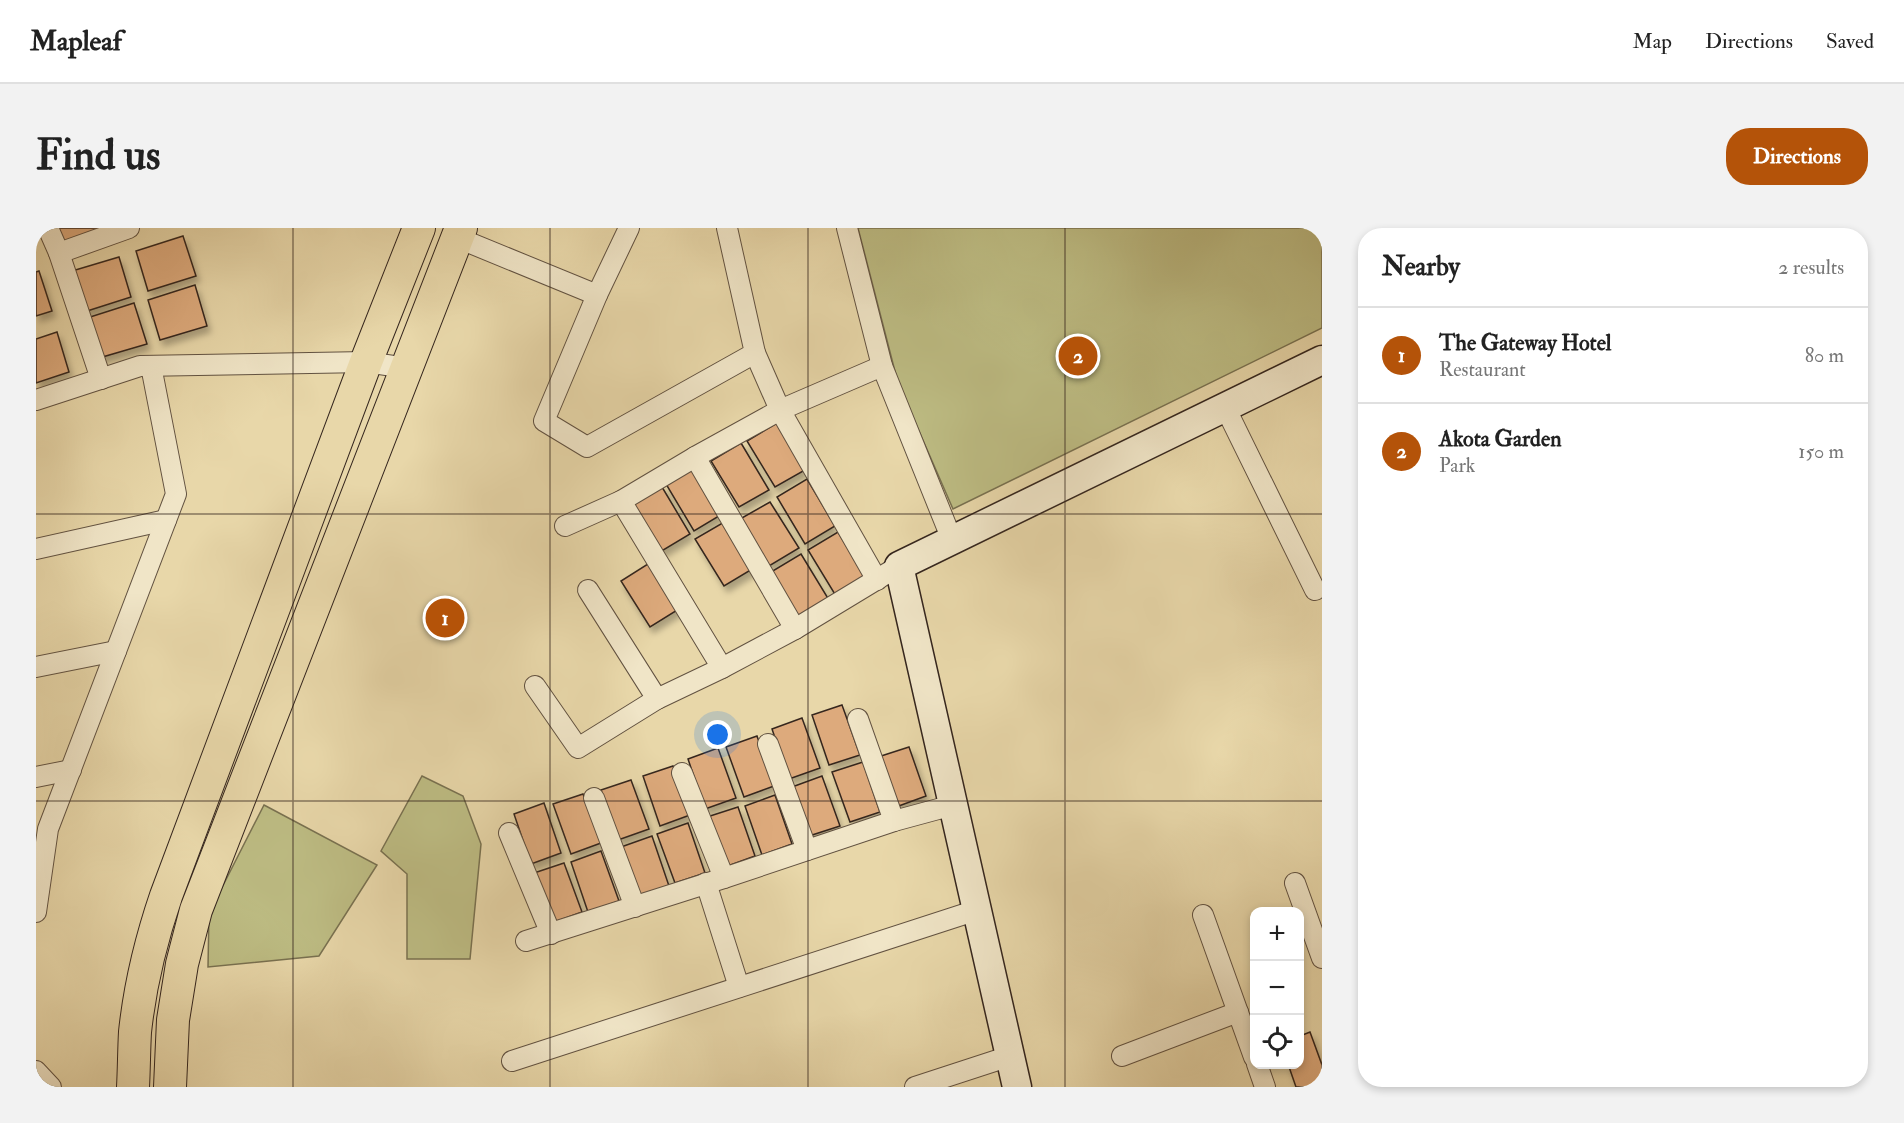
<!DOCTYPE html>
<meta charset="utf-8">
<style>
:root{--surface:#fff;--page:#f2f2f2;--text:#222;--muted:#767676;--line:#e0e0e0;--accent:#b45309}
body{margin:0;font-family:"IM FELL Double Pica",serif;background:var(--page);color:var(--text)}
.controls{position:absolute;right:18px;bottom:18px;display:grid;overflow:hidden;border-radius:12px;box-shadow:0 3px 9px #0003}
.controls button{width:54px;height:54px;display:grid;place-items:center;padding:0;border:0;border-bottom:2px solid var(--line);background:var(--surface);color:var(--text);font:30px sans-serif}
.you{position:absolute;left:682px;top:507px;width:21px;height:21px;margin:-15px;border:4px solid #fff;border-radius:50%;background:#1a73e8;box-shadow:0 0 0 9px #1a73e833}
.badge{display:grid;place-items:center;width:39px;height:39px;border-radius:50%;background:var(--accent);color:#fff;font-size:20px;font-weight:700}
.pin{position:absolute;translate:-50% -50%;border:3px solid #fff;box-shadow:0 2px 6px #0006}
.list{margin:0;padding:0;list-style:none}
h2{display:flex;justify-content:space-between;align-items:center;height:78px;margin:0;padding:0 24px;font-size:26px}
h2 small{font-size:20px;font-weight:400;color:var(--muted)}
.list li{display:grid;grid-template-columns:39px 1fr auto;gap:18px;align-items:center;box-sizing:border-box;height:96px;padding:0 24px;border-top:2px solid var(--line)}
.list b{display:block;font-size:22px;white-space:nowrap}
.list p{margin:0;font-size:20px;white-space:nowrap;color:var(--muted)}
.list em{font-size:20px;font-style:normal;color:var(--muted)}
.icon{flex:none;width:33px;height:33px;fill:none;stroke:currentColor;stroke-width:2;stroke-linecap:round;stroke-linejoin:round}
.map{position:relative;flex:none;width:1286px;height:859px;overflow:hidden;border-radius:24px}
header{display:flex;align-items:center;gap:36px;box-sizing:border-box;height:84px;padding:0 30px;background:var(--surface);border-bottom:2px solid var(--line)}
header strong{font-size:28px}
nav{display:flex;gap:33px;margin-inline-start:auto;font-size:21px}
.intro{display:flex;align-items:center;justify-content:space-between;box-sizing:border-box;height:144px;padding:0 36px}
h1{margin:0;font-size:42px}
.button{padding:15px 27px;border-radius:24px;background:var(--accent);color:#fff;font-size:21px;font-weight:700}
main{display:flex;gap:36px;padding:0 36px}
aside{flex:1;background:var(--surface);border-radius:24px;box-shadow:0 3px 9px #0003}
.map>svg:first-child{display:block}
</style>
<header>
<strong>Mapleaf</strong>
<nav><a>Map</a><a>Directions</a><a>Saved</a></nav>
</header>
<div class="intro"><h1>Find us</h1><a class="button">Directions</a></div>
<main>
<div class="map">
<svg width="1286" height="859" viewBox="0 0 1286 859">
<defs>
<filter id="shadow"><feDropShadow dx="3.5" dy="6" stdDeviation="3" flood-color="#0004"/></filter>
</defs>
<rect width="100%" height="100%" fill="#e8d7a9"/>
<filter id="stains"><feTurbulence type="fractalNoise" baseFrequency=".00333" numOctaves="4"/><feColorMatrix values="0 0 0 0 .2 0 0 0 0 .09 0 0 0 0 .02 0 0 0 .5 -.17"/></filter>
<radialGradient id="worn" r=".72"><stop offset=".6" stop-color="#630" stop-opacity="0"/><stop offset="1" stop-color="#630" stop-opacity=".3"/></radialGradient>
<g fill="#bdbc83" stroke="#797150" stroke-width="1.5">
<polygon points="822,0 1286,0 1286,100 917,281 862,155"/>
<polygon points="386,548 427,568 445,616 434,731 371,731 371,646 345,623"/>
<polygon points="228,577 341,637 283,728 172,739 173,685"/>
</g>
<g fill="#ddaa7c" stroke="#35261e" stroke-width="1.5" filter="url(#shadow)">
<polygon points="21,0 72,0 26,15"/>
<polygon points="147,8 160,48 112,63 100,23"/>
<polygon points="83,29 95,69 48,84 36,43"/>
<polygon points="3,43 16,83 0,88 0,44"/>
<polygon points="159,57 171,98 124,112 112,72"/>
<polygon points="98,75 111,116 63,130 51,90"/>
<polygon points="21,104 33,144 0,155 0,111"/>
<polygon points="741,195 769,242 739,259 711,213"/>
<polygon points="705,215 733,262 703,279 675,233"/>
<polygon points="660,238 688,285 658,303 630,256"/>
<polygon points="771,251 799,298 769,316 741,269"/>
<polygon points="626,259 654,306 624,324 596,277"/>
<polygon points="734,274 763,320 733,338 704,291"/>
<polygon points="690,293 718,340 688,358 659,311"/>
<polygon points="802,304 830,350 800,368 772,322"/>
<polygon points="765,326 793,372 763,390 735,344"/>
<polygon points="615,334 643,381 614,399 585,353"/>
<polygon points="806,477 824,527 793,537 776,487"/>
<polygon points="766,490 784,540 753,551 736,501"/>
<polygon points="721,508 738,558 708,569 690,519"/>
<polygon points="873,519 890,568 860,579 842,529"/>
<polygon points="682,520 700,570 669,581 652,531"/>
<polygon points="827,534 844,584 814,594 796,544"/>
<polygon points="637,538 654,587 624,598 607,548"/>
<polygon points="786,548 804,598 773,608 756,559"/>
<polygon points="595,552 613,601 582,612 565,562"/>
<polygon points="547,566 565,615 535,626 517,576"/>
<polygon points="739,567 756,616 726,627 709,578"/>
<polygon points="508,575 525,625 495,636 478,586"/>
<polygon points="702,579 719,628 689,639 671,589"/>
<polygon points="652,595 669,645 639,655 621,606"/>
<polygon points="616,608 633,658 603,669 585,619"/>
<polygon points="565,623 583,673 552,684 535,634"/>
<polygon points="528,635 546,684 516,695 498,645"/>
<polygon points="1274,804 1286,837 1286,856 1278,859 1260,859 1252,836 1264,836 1264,808"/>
</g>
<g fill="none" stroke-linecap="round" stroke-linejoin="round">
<defs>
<g id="street">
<polyline points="12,0 23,25 65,151"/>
<polyline points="593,0 561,67 508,193 551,219 719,125 691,0"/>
<polyline points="811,0 846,138 916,312"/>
<polyline points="422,10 561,67"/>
<polyline points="23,25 93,0"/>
<polyline points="719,125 744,182 841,352"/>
<polyline points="0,172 104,138 330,134 371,140"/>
<polyline points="1189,179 1279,362"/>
<polyline points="659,229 759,401"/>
<polyline points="585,273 686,440"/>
<polyline points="529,298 585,273 659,229 744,182 846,138"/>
<polyline points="0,321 130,292"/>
<polyline points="552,362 621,471"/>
<polyline points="0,439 80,423"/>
<polyline points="499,458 542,520 621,471 686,440 759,401 863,338"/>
<polyline points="822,491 858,593"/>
<polyline points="732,516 771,622"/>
<polyline points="646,545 688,650"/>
<polyline points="0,549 35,542"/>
<polyline points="558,570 599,679"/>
<polyline points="473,605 515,706"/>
<polyline points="670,655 703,759"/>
<polyline points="1259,655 1286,730"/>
<polyline points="0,684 12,601 140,266 115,138"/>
<polyline points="1167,687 1218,829"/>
<polyline points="490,713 688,650 858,593 917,577"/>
<polyline points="1086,828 1202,784"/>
<polyline points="476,833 941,682"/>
<polyline points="1221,836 1229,859"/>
<polyline points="0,843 15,859"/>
<polyline points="879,859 974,828"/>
</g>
<polyline id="secondary" points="981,859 863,338 1286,132"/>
<g id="primary">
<path d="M97,859C98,841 98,822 99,804C104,757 115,712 130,668L330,134L383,0"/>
<polyline points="134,859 137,792 146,736 160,682 425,0"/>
</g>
</defs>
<use href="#street" stroke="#625241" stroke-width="22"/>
<use href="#secondary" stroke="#35261e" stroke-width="31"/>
<use href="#primary" stroke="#35261e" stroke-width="34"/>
<use href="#street" stroke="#f0e5c7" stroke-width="20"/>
<use href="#secondary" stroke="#f0e5c7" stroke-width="28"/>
<use href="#primary" stroke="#e8d7a9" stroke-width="32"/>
</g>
<path fill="none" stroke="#35261e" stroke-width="1.5" stroke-opacity="0.55" d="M257,0V859M514,0V859M772,0V859M1029,0V859M0,286H1286M0,573H1286"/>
<rect width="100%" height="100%" filter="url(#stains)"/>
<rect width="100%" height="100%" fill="url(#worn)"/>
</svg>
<div class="controls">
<button>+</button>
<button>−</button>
<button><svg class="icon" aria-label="locate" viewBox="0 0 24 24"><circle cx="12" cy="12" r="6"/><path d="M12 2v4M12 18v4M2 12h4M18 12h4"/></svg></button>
</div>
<div class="you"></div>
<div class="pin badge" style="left:409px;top:390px">1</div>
<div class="pin badge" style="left:1042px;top:128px">2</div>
</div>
<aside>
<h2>Nearby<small>2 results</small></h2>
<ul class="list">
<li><span class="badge">1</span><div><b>The Gateway Hotel</b><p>Restaurant</p></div><em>80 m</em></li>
<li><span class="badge">2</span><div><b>Akota Garden</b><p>Park</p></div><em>150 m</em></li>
</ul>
</aside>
</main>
